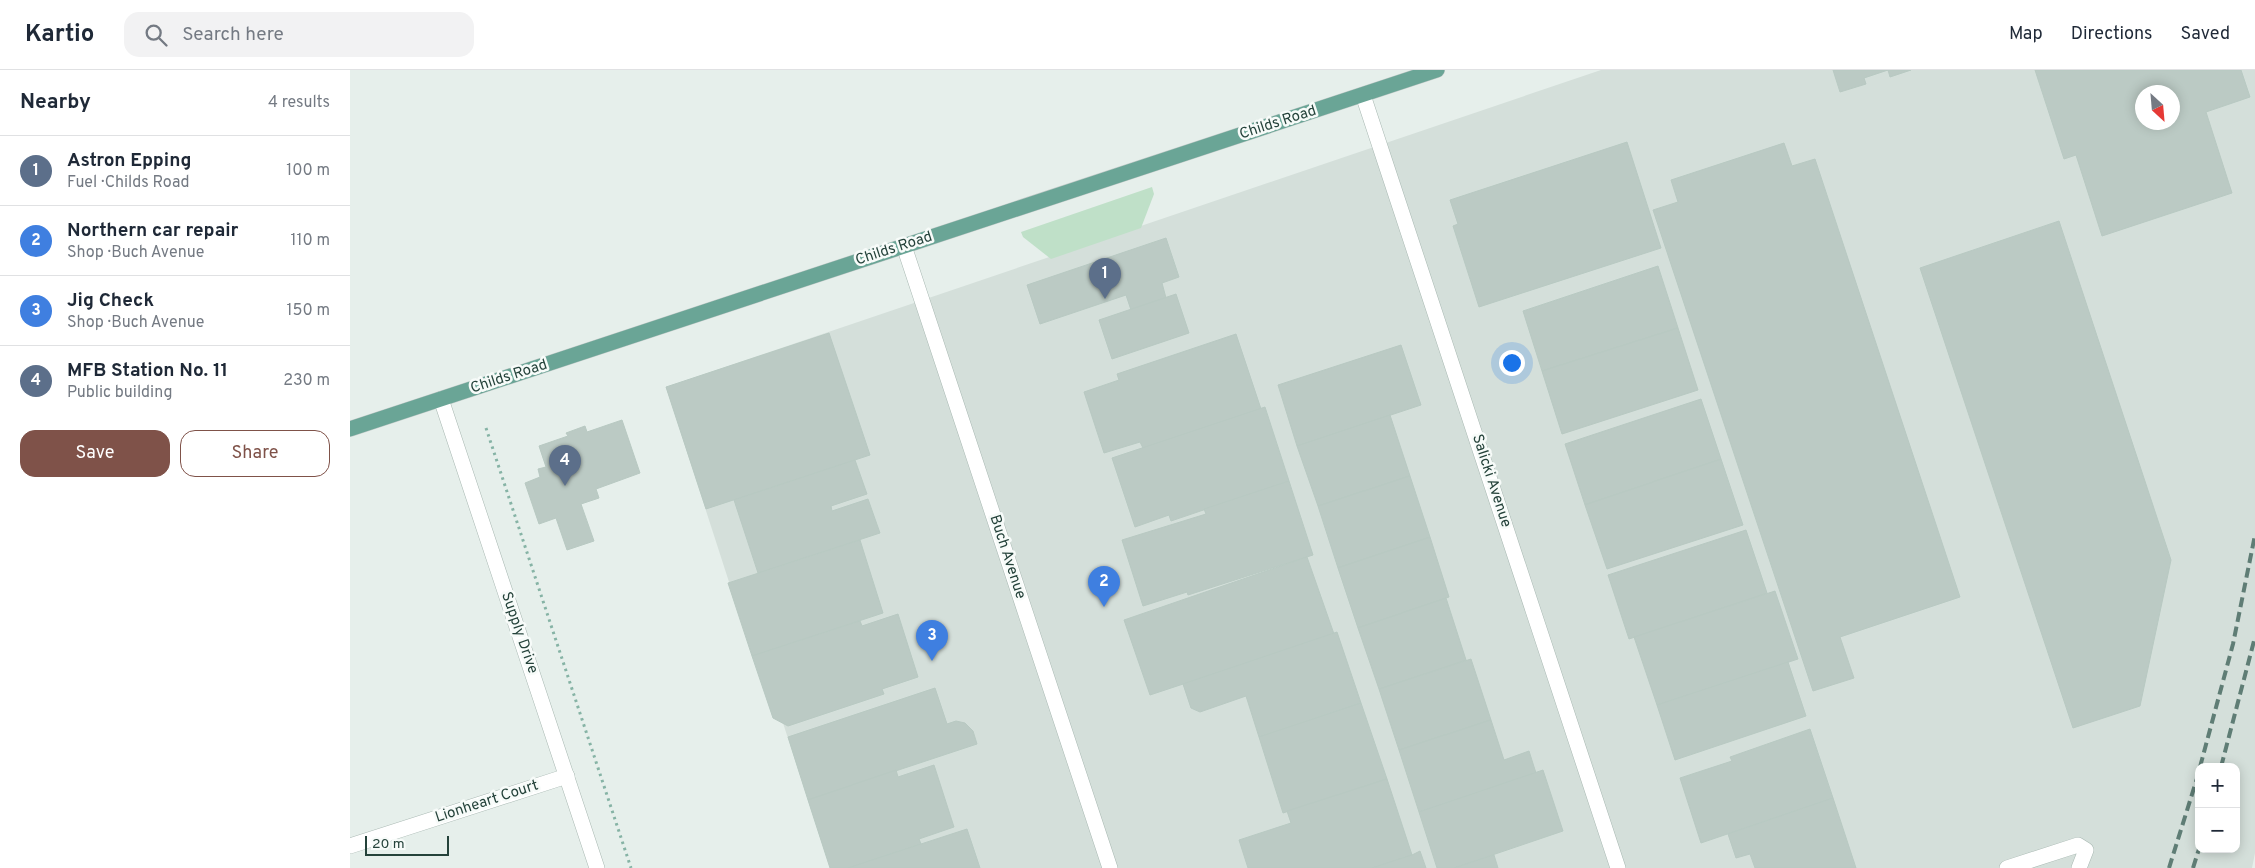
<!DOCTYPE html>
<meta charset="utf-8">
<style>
:root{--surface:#fff;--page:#f2f2f3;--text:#1f2937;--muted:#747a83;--line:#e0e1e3;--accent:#7f5249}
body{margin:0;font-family:Overpass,sans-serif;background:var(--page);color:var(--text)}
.controls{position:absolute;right:15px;bottom:15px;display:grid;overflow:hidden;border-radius:10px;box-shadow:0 2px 12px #0003}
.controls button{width:45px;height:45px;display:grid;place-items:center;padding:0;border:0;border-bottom:1px solid var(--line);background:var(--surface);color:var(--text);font:25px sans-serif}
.compass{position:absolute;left:1785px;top:15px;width:45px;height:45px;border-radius:50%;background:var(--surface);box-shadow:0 2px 12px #0003;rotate:154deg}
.scale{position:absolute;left:15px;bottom:12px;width:84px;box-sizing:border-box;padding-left:5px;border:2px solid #24423a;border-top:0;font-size:14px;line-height:18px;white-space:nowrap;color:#24423a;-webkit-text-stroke:4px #f7fbf9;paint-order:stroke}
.you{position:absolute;left:1161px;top:292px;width:18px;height:18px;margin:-12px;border:4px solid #fff;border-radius:50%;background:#1a73e8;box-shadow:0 0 0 8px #1a73e833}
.badge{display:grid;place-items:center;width:32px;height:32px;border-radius:50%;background:var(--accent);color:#fff;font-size:16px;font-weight:700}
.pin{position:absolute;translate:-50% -41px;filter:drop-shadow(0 1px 2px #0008)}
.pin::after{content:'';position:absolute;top:26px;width:18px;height:15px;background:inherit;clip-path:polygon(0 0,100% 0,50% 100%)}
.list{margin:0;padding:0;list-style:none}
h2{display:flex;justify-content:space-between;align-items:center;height:65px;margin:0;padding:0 20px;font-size:21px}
h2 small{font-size:16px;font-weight:400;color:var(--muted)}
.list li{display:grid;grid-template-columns:32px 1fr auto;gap:15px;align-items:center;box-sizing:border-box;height:70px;padding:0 20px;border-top:1px solid var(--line)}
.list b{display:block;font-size:19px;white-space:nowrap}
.list p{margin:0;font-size:16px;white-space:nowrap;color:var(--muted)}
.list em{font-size:16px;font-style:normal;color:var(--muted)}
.actions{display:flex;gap:10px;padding:15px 20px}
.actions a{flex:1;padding:11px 0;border:1px solid var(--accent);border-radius:15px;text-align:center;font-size:18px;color:var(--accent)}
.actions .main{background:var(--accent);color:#fff}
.icon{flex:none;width:28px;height:28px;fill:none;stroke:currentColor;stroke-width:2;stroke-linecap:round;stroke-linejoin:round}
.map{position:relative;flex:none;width:1905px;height:798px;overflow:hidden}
header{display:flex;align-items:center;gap:30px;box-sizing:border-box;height:70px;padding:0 25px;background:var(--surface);border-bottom:1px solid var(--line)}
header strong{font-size:24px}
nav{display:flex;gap:28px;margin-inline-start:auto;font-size:18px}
.search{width:350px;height:45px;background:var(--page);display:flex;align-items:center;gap:12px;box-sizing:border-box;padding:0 18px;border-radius:15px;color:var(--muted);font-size:19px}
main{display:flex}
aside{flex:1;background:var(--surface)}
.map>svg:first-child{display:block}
</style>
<header>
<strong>Kartio</strong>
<div class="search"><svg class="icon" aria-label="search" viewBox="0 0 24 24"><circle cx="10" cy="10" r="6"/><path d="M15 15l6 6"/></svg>Search here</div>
<nav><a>Map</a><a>Directions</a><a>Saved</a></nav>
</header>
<main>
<aside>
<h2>Nearby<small>4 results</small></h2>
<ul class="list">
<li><span class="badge" style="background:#5c6f8a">1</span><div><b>Astron Epping</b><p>Fuel · Childs Road</p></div><em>100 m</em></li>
<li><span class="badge" style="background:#3f7fe0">2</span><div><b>Northern car repair</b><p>Shop · Buch Avenue</p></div><em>110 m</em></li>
<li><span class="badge" style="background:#3f7fe0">3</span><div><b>Jig Check</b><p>Shop · Buch Avenue</p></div><em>150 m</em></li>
<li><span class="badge" style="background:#5c6f8a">4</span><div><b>MFB Station No. 11</b><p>Public building</p></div><em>230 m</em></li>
</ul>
<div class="actions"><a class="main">Save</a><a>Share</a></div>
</aside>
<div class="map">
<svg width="1905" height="798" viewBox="0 0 1905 798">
<rect width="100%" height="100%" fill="#e6efeb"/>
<path fill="#d4dfda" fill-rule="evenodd" d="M1251,0H1905V783L1902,798H480L433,653L423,648L316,317ZM1792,22H1822V52H1792ZM1849,697H1886V779H1849Z"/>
<polygon fill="#bfe0c8" points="802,117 804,124 791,158 701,189 673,167 671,162"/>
<g fill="#bbcac4" stroke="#b8c9c2" fill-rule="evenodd">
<polygon points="1483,0 1538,0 1514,8 1516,14 1490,22"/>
<polygon points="1538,0 1561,0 1540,7"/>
<path d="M1685,0H1891L1900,27L1856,42L1882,123L1752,166L1726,85L1714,89ZM1792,22H1822V52H1792Z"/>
<polygon points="1277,72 1311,178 1129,237 1103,156 1108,154 1100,130"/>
<polygon points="1434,73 1442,96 1465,89 1610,527 1490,567 1504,608 1463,621 1303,140 1328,132 1321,110"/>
<polygon points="1709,151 1821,490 1790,636 1723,658 1570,198"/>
<polygon points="816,168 829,207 812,213 816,228 781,240 776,225 690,254 677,215"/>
<polygon points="1308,196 1328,258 1192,301 1173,241"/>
<polygon points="826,224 839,263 762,289 749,250"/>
<polygon points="1328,258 1348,320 1212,364 1192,301"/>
<polygon points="479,263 520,385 356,439 316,317"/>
<polygon points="886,264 911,339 793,378 790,372 754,383 734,322 769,310 767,304"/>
<polygon points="1051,275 1071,335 947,376 928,315"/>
<polygon points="1351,329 1371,389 1235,435 1215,374"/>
<polygon points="915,337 939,411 821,451 819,445 785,457 762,388"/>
<polygon points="1040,345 1060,406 968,436 947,376"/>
<polygon points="272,350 290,403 246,419 249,428 231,434 244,471 217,480 206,448 189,454 175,413 190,407 188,399 196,397 189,376 218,366 216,363 235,356 237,362"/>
<polygon points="1371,389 1393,455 1257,499 1235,435"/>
<polygon points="505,390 517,424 481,436 482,441 518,429 530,463 408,503 384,430"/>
<polygon points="1060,406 1080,467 988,498 968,436"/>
<polygon points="939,411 963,485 838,525 837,522 793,536 772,470 856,444 854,439"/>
<polygon points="1396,460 1417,523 1279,569 1258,505"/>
<polygon points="1080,467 1099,527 1008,558 988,498"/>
<polygon points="510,470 533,543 402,586 378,513"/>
<polygon points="957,487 984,564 800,625 774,550"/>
<polygon points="1425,521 1448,589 1307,635 1284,567"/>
<polygon points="1096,528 1116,590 1029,619 1008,558"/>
<polygon points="548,544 568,607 532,619 534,624 438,656 423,648 402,586 510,551 512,556"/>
<polygon points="987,562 1011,633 909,667 896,626 850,642 841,638 833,614"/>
<polygon points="1121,589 1141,650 1049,680 1029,619"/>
<polygon points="1438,592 1456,646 1325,690 1307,635"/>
<polygon points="585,618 597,654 606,651 615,653 623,661 627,674 458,730 438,667"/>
<polygon points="1011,633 1037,709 933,743 909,667"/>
<polygon points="1141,650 1154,690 1179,681 1186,703 1069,742 1049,680"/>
<polygon points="1460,659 1483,728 1351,773 1330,708 1382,691 1380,687"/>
<polygon points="584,695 604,757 569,769 571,774 498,798 480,798 458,730 546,700 548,707"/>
<polygon points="1193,700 1213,761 1104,798 1087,798 1069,742"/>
<polygon points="1037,709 1062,785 1022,798 898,798 889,770 941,753 937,741"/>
<polygon points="1483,728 1506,798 1405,798 1400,784 1386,788 1378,764"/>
<polygon points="617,759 630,798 498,798 571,774"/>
<polygon points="1070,781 1076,798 1022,798 1062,785"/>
<polygon points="1144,785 1148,798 1104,798"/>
</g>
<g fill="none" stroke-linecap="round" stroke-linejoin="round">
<defs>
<polyline id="service" points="1657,798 1728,775 1736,780 1729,798"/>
<g id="minor">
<polyline points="1013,25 1268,798"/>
<polyline points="554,176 760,798"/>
<polyline points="91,329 247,798"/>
<polyline points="0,776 217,706"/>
</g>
<polyline id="primary" points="0,359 1087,0"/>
</defs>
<use href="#service" stroke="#a8b8b2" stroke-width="16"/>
<use href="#minor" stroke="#a8b8b2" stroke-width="16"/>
<use href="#primary" stroke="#c2cac8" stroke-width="16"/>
<polyline stroke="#86b3a5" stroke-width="3" stroke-dasharray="2.5 4" stroke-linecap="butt" points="136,358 281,798"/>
<use href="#service" stroke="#fff" stroke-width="15"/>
<use href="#minor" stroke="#fff" stroke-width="15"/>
<use href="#primary" stroke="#6aa596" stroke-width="15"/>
<g stroke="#5f7d75" stroke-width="4" stroke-dasharray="10 5" stroke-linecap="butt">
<polyline points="1850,697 1883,574 1905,465"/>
<polyline points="1871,697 1905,567"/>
<polyline points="1819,798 1849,702"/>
<polyline points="1843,798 1849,779"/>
</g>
</g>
<g text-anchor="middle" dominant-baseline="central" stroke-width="5" stroke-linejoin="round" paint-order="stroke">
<g font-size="15" fill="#24423a" stroke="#f7fbf9">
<text transform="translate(928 53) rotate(-18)">Childs Road</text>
<text transform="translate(544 179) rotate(-18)">Childs Road</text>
<text transform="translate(159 307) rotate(-18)">Childs Road</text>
<text transform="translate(1141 411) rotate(72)">Salicki Avenue</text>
<text transform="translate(657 487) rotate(72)">Buch Avenue</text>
<text transform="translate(169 563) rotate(71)">Supply Drive</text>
<text transform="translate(137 732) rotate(-18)">Lionheart Court</text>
</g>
</g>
</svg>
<div class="controls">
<button>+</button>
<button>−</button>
</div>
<svg class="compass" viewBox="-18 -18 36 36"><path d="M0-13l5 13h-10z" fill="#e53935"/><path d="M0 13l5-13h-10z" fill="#747a83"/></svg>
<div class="scale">20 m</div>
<div class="you"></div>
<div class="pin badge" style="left:755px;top:229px;background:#5c6f8a">1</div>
<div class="pin badge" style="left:754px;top:537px;background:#3f7fe0">2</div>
<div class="pin badge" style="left:582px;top:591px;background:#3f7fe0">3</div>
<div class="pin badge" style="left:215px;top:416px;background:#5c6f8a">4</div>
</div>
</main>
